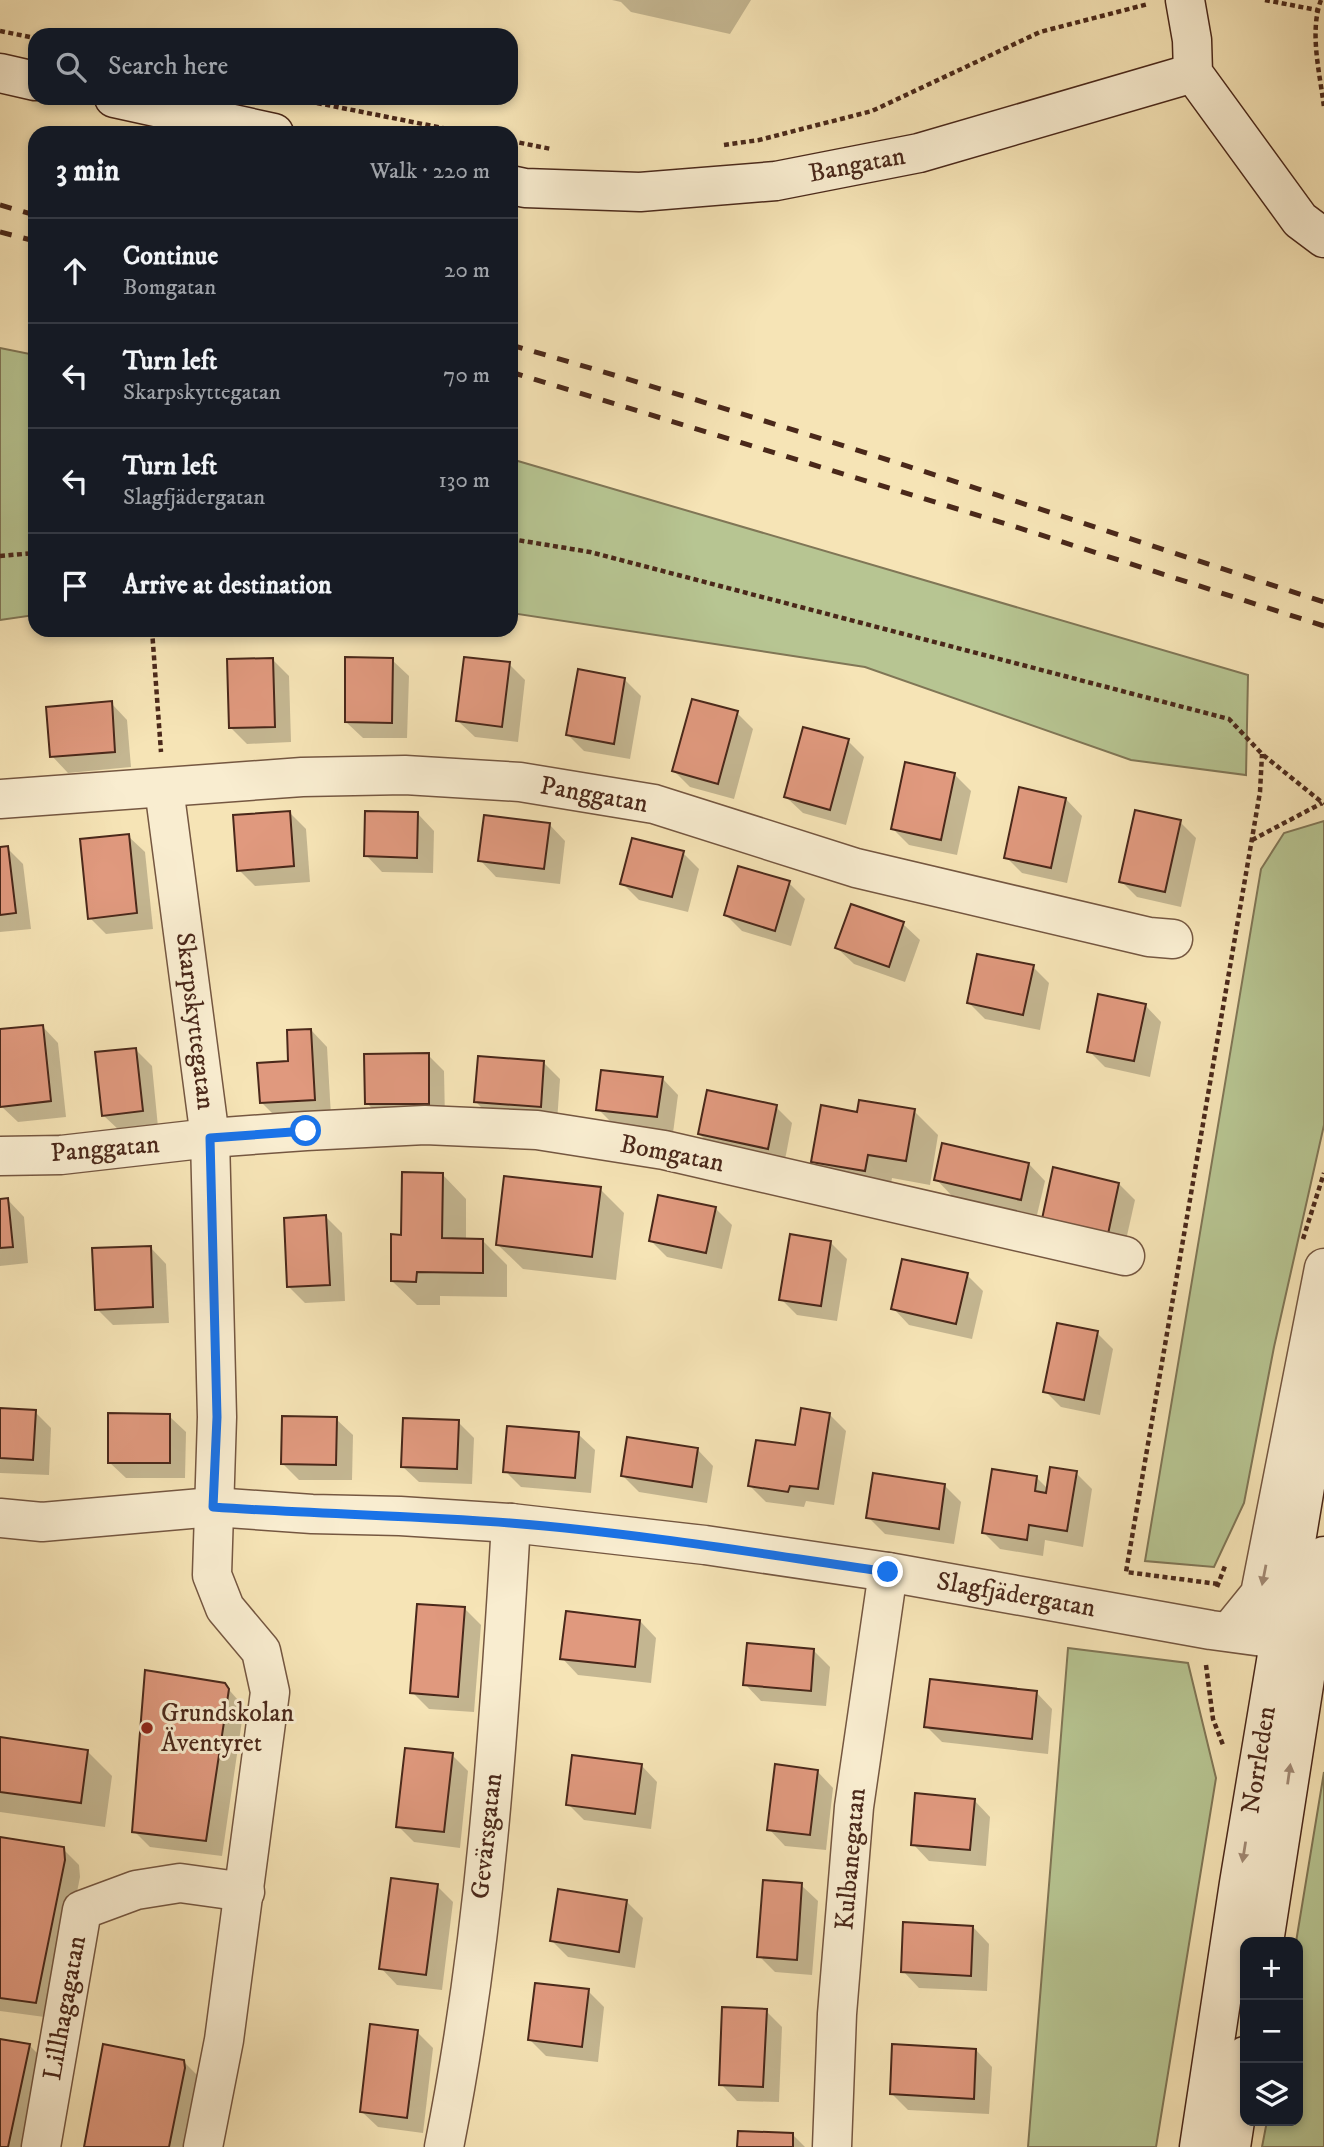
<!DOCTYPE html>
<meta charset="utf-8">
<style>
:root{--surface:#171b24;--page:#242831;--text:#f1f3f6;--muted:#9ea1a6;--line:#363941}
body{margin:0;font-family:"IM FELL DW Pica",serif;background:var(--page);color:var(--text)}
.controls{position:absolute;right:21px;bottom:21px;display:grid;overflow:hidden;border-radius:14px;box-shadow:0 4px 10px #0003}
.controls button{width:63px;height:63px;display:grid;place-items:center;padding:0;border:0;border-bottom:2px solid var(--line);background:var(--surface);color:var(--text);font:35px sans-serif}
.stop{position:absolute;width:21px;height:21px;margin:-16px;border:5px solid #1a73e8;border-radius:50%;background:#fff}
.stop.end{background:#1a73e8;border-color:#fff;box-shadow:0 2px 7px #0008}
.list{margin:0;padding:0;list-style:none}
h2{display:flex;justify-content:space-between;align-items:center;height:91px;margin:0;padding:0 28px;font-size:30px}
h2 small{font-size:23px;font-weight:400;color:var(--muted)}
.list li{display:grid;grid-template-columns:46px 1fr auto;gap:21px;align-items:center;box-sizing:border-box;height:105px;padding:0 28px;border-top:2px solid var(--line)}
.list b{display:block;font-size:26px;white-space:nowrap}
.list p{margin:0;font-size:23px;white-space:nowrap;color:var(--muted)}
.list em{font-size:23px;font-style:normal;color:var(--muted)}
.icon{flex:none;width:38px;height:38px;fill:none;stroke:currentColor;stroke-width:2;stroke-linecap:round;stroke-linejoin:round}
.map{position:relative;flex:none;width:1324px;height:2147px;overflow:hidden}
.search{position:absolute;background:var(--surface);box-shadow:0 4px 10px #0003;left:28px;top:28px;width:490px;height:77px;display:flex;align-items:center;gap:18px;box-sizing:border-box;padding:0 24px;border-radius:21px;color:var(--muted);font-size:26px}
.panel{position:absolute;background:var(--surface);box-shadow:0 4px 10px #0003;left:28px;top:126px;width:490px;height:511px;border-radius:21px}
.map>svg:first-child{display:block}
</style>
<div class="map">
<svg width="1324" height="2147" viewBox="0 0 1324 2147">
<rect width="100%" height="100%" fill="#f6e4b6"/>
<filter id="stains"><feTurbulence type="fractalNoise" baseFrequency=".00286" numOctaves="4"/><feColorMatrix values="0 0 0 0 .2 0 0 0 0 .09 0 0 0 0 .02 0 0 0 .5 -.17"/></filter>
<radialGradient id="worn" r=".72"><stop offset=".6" stop-color="#630" stop-opacity="0"/><stop offset="1" stop-color="#630" stop-opacity=".3"/></radialGradient>
<g fill="#b7c592" stroke="#807656" stroke-width="2">
<polygon points="0,348 35,355 35,615 0,620"/>
<polygon points="511,459 1248,675 1246,775 1131,760 865,667 511,613"/>
<polygon points="1324,821 1324,1125 1274,1347 1244,1503 1214,1567 1145,1561 1261,869 1284,833"/>
<polygon points="1068,1648 1188,1663 1216,1778 1156,2147 1028,2147"/>
<polygon points="1324,1772 1324,2147 1262,2147 1267,2121 1298,2121 1298,1942 1296,1942"/>
</g>
<g fill="#0003">
<polygon points="612,0 751,0 730,34 631,12 621,2"/>
<polygon points="273,660 289,676 291,742 247,744 230,727"/>
<polygon points="392,660 409,676 407,738 363,738 346,722"/>
<polygon points="509,664 525,680 518,742 475,737 458,721"/>
<polygon points="624,679 641,696 630,759 584,751 568,735"/>
<polygon points="111,703 127,720 131,767 68,773 52,756"/>
<polygon points="737,713 753,729 734,799 690,787 674,771"/>
<polygon points="848,741 864,757 846,825 803,813 786,797"/>
<polygon points="955,775 971,791 957,855 909,845 893,829"/>
<polygon points="1066,799 1082,816 1067,883 1022,873 1006,857"/>
<polygon points="289,812 306,829 310,882 255,886 239,870"/>
<polygon points="418,814 434,831 433,873 382,872 366,855"/>
<polygon points="1180,822 1196,838 1181,907 1137,897 1121,881"/>
<polygon points="549,824 565,841 560,884 496,877 480,860"/>
<polygon points="128,836 145,852 153,929 106,934 90,918"/>
<polygon points="7,848 23,864 31,929 0,932 0,849"/>
<polygon points="683,853 699,869 688,912 639,900 622,883"/>
<polygon points="789,883 805,899 791,946 742,931 726,915"/>
<polygon points="903,924 920,940 905,982 854,964 837,948"/>
<polygon points="1033,967 1049,983 1040,1030 985,1019 969,1003"/>
<polygon points="1145,1005 1161,1022 1150,1077 1105,1067 1089,1051"/>
<polygon points="42,1026 58,1043 66,1117 18,1122 1,1106 0,1031"/>
<polygon points="311,1030 327,1047 331,1116 278,1119 261,1102"/>
<polygon points="135,1049 152,1066 158,1127 120,1131 103,1115"/>
<polygon points="428,1055 444,1071 445,1119 383,1120 367,1103"/>
<polygon points="543,1062 560,1079 557,1122 492,1118 476,1102"/>
<polygon points="662,1078 678,1095 673,1133 615,1126 598,1109"/>
<polygon points="776,1107 792,1123 784,1165 716,1150 699,1134"/>
<polygon points="914,1111 938,1135 930,1185 892,1178 889,1195 837,1185 813,1161 859,1114"/>
<polygon points="1029,1164 1045,1181 1037,1215 952,1196 936,1179"/>
<polygon points="442,1174 466,1199 466,1240 483,1241 507,1265 507,1297 440,1296 440,1305 417,1305 392,1281 402,1236"/>
<polygon points="1119,1184 1135,1200 1124,1249 1044,1218"/>
<polygon points="600,1189 624,1213 616,1280 523,1269 498,1245"/>
<polygon points="8,1200 24,1217 28,1263 0,1266 0,1201"/>
<polygon points="715,1208 732,1225 722,1269 667,1257 651,1241"/>
<polygon points="326,1217 342,1233 345,1301 305,1303 289,1287"/>
<polygon points="830,1242 847,1259 837,1321 797,1315 781,1299"/>
<polygon points="150,1247 166,1264 169,1323 113,1325 97,1309"/>
<polygon points="967,1275 983,1291 972,1339 909,1325 893,1308"/>
<polygon points="1097,1333 1113,1349 1100,1415 1061,1407 1045,1391"/>
<polygon points="0,1410 35,1412 51,1428 49,1475 0,1473"/>
<polygon points="830,1415 846,1431 834,1505 806,1501 804,1507 766,1502 750,1486"/>
<polygon points="169,1416 186,1432 185,1478 126,1478 109,1462"/>
<polygon points="336,1419 353,1435 352,1480 299,1480 282,1463"/>
<polygon points="458,1422 474,1438 472,1484 419,1482 402,1466"/>
<polygon points="578,1434 595,1450 591,1493 521,1487 505,1471"/>
<polygon points="697,1449 713,1466 707,1503 639,1492 623,1476"/>
<polygon points="1076,1473 1092,1489 1083,1547 1045,1540 1043,1556 1000,1549 984,1533 1036,1477 1048,1489"/>
<polygon points="944,1485 961,1502 954,1544 885,1534 868,1517"/>
<polygon points="465,1609 481,1625 474,1712 429,1709 412,1692"/>
<polygon points="640,1621 656,1638 651,1683 578,1675 562,1658"/>
<polygon points="813,1650 830,1667 826,1706 761,1701 745,1684"/>
<polygon points="224,1684 244,1707 222,1856 150,1847 134,1831"/>
<polygon points="1036,1692 1052,1709 1048,1754 942,1742 926,1726"/>
<polygon points="0,1739 87,1751 112,1776 105,1827 0,1812"/>
<polygon points="452,1755 468,1771 460,1848 414,1842 398,1826"/>
<polygon points="641,1765 657,1782 651,1829 584,1820 568,1804"/>
<polygon points="817,1771 833,1788 826,1850 785,1846 769,1829"/>
<polygon points="974,1800 990,1817 986,1866 929,1861 913,1844"/>
<polygon points="0,1839 63,1849 79,1865 80,1877 52,2018 0,2011"/>
<polygon points="801,1885 818,1901 812,1975 775,1972 759,1956"/>
<polygon points="437,1886 453,1902 442,1990 397,1985 381,1968"/>
<polygon points="626,1901 643,1918 635,1968 568,1957 552,1941"/>
<polygon points="973,1927 989,1944 987,1991 919,1988 903,1971"/>
<polygon points="588,1991 604,2007 598,2062 546,2056 530,2040"/>
<polygon points="766,2011 782,2027 779,2102 737,2101 721,2084"/>
<polygon points="417,2032 433,2048 423,2133 378,2127 361,2111"/>
<polygon points="0,2041 30,2046 46,2062 28,2147 0,2147"/>
<polygon points="976,2050 992,2067 989,2114 908,2110 892,2094"/>
<polygon points="183,2061 200,2078 188,2147 86,2147"/>
<polygon points="793,2135 805,2147 739,2147"/>
</g>
<g fill="#e0997e" stroke="#4a281a" stroke-width="2">
<polygon points="345,657 393,658 392,723 345,722"/>
<polygon points="464,657 510,662 502,727 456,721"/>
<polygon points="273,658 275,727 229,728 227,659"/>
<polygon points="578,669 625,678 614,744 566,735"/>
<polygon points="692,699 738,711 718,784 672,771"/>
<polygon points="112,701 115,752 50,757 46,707"/>
<polygon points="803,727 849,739 830,810 784,797"/>
<polygon points="905,762 955,773 941,840 891,829"/>
<polygon points="1019,787 1066,798 1051,868 1004,858"/>
<polygon points="1135,810 1181,820 1165,892 1119,882"/>
<polygon points="290,811 294,866 237,871 233,815"/>
<polygon points="365,811 418,812 417,858 364,856"/>
<polygon points="484,815 550,823 544,869 478,861"/>
<polygon points="129,834 137,913 88,919 80,839"/>
<polygon points="632,838 684,851 672,897 620,884"/>
<polygon points="8,846 16,913 0,915 0,847"/>
<polygon points="738,866 790,881 775,931 724,915"/>
<polygon points="851,904 904,922 889,967 835,948"/>
<polygon points="977,954 1034,965 1023,1015 967,1003"/>
<polygon points="1098,994 1146,1004 1134,1061 1087,1052"/>
<polygon points="43,1025 51,1101 0,1107 0,1029"/>
<polygon points="311,1029 315,1100 260,1103 257,1063 288,1061 287,1030"/>
<polygon points="136,1048 143,1111 102,1116 95,1052"/>
<polygon points="429,1053 429,1104 365,1104 364,1054"/>
<polygon points="478,1056 544,1061 541,1107 474,1102"/>
<polygon points="601,1070 663,1077 657,1117 596,1110"/>
<polygon points="707,1090 777,1105 768,1149 698,1134"/>
<polygon points="859,1100 915,1109 906,1161 868,1155 865,1171 811,1162 821,1105 857,1112"/>
<polygon points="942,1143 1029,1163 1021,1200 934,1180"/>
<polygon points="1053,1167 1119,1183 1108,1234 1042,1219"/>
<polygon points="402,1172 443,1173 442,1238 483,1239 483,1273 417,1272 416,1282 391,1281 391,1234 401,1235"/>
<polygon points="504,1176 601,1187 592,1257 496,1245"/>
<polygon points="658,1195 716,1207 706,1253 649,1241"/>
<polygon points="8,1198 13,1247 0,1248 0,1199"/>
<polygon points="326,1215 330,1285 287,1287 284,1218"/>
<polygon points="790,1234 831,1241 821,1306 779,1300"/>
<polygon points="151,1246 153,1307 95,1310 92,1248"/>
<polygon points="902,1259 968,1273 956,1324 891,1309"/>
<polygon points="1057,1323 1098,1331 1084,1400 1043,1392"/>
<polygon points="0,1408 36,1410 33,1460 0,1458"/>
<polygon points="801,1408 830,1413 818,1489 790,1486 788,1492 748,1486 756,1440 795,1445"/>
<polygon points="108,1413 170,1414 170,1463 108,1463"/>
<polygon points="282,1416 337,1417 336,1465 281,1464"/>
<polygon points="403,1418 459,1420 457,1469 401,1467"/>
<polygon points="507,1426 579,1432 575,1478 503,1472"/>
<polygon points="627,1437 698,1448 692,1487 621,1476"/>
<polygon points="1050,1467 1077,1471 1067,1531 1029,1525 1027,1540 982,1533 992,1469 1037,1476 1035,1491 1046,1493"/>
<polygon points="873,1473 945,1484 939,1529 866,1518"/>
<polygon points="417,1604 465,1607 458,1697 410,1693"/>
<polygon points="566,1611 640,1620 635,1667 560,1659"/>
<polygon points="747,1643 814,1649 811,1691 743,1685"/>
<polygon points="145,1670 225,1683 229,1689 206,1841 132,1832"/>
<polygon points="930,1679 1037,1691 1032,1739 924,1727"/>
<polygon points="0,1737 88,1750 81,1803 0,1792"/>
<polygon points="405,1748 453,1753 444,1832 396,1827"/>
<polygon points="572,1755 642,1764 635,1814 566,1805"/>
<polygon points="775,1764 818,1770 810,1835 767,1830"/>
<polygon points="915,1793 975,1799 970,1850 911,1845"/>
<polygon points="0,1837 64,1847 65,1860 36,2003 0,1998"/>
<polygon points="391,1878 438,1884 426,1975 379,1969"/>
<polygon points="763,1880 802,1883 797,1960 757,1957"/>
<polygon points="558,1889 627,1900 619,1952 550,1941"/>
<polygon points="903,1922 973,1926 971,1976 901,1972"/>
<polygon points="535,1983 589,1989 582,2047 528,2040"/>
<polygon points="722,2007 767,2009 763,2087 719,2085"/>
<polygon points="370,2024 418,2030 407,2118 360,2112"/>
<polygon points="0,2039 30,2044 8,2147 0,2147"/>
<polygon points="103,2044 184,2060 185,2068 169,2147 84,2147"/>
<polygon points="892,2044 976,2049 974,2099 890,2094"/>
<polygon points="738,2131 793,2133 793,2147 737,2147"/>
</g>
<g fill="none" stroke-linecap="round" stroke-linejoin="round">
<defs>
<g id="street">
<polyline points="164,788 210,1138 217,1417 212,1575 225,1608 261,1651 270,1692 224,2040 203,2147"/>
<polyline points="0,799 302,777 405,775 520,782 654,804 856,868 1149,937 1173,939"/>
<polyline points="0,1156 61,1155 210,1138 306,1131 425,1125 537,1130 664,1150 1125,1256"/>
<polyline points="0,1518 42,1522 213,1507 312,1514 400,1516 511,1523 705,1545 888,1572 1211,1630 1278,1639 1312,1650"/>
<polyline points="1230,1631 1260,1594 1324,1268"/>
<polyline points="41,2147 82,1910 136,1890 180,1883 245,1892"/>
<path d="M444,2147C485,1942 499,1731 511,1523"/>
<polyline points="832,2147 837,2014 854,1807 888,1572"/>
</g>
<g id="secondary">
<polyline points="1185,0 1192,40 1193,73 1300,220 1324,238"/>
<polyline points="0,73 35,81"/>
<polyline points="114,98 274,133"/>
<polyline points="511,185 525,188 640,192 776,181 919,153 1193,73"/>
<polyline points="1264,1942 1324,1556"/>
<polyline points="1199,2147 1239,1883 1324,1373"/>
<polyline points="1231,2147 1245,2056"/>
</g>
</defs>
<use href="#street" stroke="#755741" stroke-width="41"/>
<use href="#secondary" stroke="#4a281a" stroke-width="41"/>
<g stroke="#4a281a" stroke-width="4.5" stroke-dasharray="5 3.5" stroke-linecap="butt">
<polyline points="1265,0 1317,10"/>
<path d="M1321,0C1309,32 1320,74 1324,107"/>
<polyline points="0,31 35,38"/>
<polyline points="292,98 468,133"/>
<polyline points="511,141 551,149"/>
<polyline points="724,145 759,140 872,111 1040,32 1148,4"/>
<polyline points="511,539 590,552 1229,719 1262,754 1324,804"/>
<polyline points="0,556 35,553"/>
<polyline points="152,630 161,752"/>
<polyline points="1252,840 1322,803"/>
<polyline points="1303,1239 1324,1173"/>
<polyline points="1218,1584 1126,1572 1260,792 1262,754"/>
<polyline points="1217,1587 1225,1566"/>
<polyline points="1206,1665 1213,1719 1223,1745"/>
</g>
<use href="#street" stroke="#f9edd0" stroke-width="38"/>
<use href="#secondary" stroke="#f9edd0" stroke-width="38"/>
<g stroke="#4a281a" stroke-width="5" stroke-dasharray="12 12" stroke-linecap="butt">
<polyline points="0,205 35,215"/>
<polyline points="0,232 35,241"/>
<path d="M511,345C784,423 1054,514 1324,602"/>
<polyline points="511,372 1013,526 1324,626"/>
</g>
</g>
<defs><path id="oneway-solid" d="M-6-.8H1V-3.2L6.5 0L1 3.2V.8H-6Z" transform="scale(1.75)"/></defs>
<g fill="#a28a75">
<use href="#oneway-solid" transform="translate(1264 1575) rotate(101)"/>
<use href="#oneway-solid" transform="translate(1289 1774) rotate(-82)"/>
<use href="#oneway-solid" transform="translate(1244 1852) rotate(99)"/>
</g>
<g fill="none" stroke-linecap="round" stroke-linejoin="round">
<path stroke="#1a73e8" stroke-width="9" d="M306,1131L210,1138L217,1417L213,1507C312,1514 411,1515 510,1523C636,1533 763,1554 888,1572"/>
</g>
<circle fill="#8f2418" stroke="#f9edd0" stroke-width="2.5" cx="147" cy="1728" r="7"/>
<g text-anchor="middle" dominant-baseline="central" stroke-width="6" stroke-linejoin="round" paint-order="stroke">
<g font-size="26" fill="#4a281a" stroke="#f9edd0">
<text transform="translate(857 165) rotate(-11)">Bangatan</text>
<text transform="translate(594 795) rotate(10)">Panggatan</text>
<text transform="translate(195 1021) rotate(83)">Skarpskyttegatan</text>
<text transform="translate(105 1149) rotate(-5)">Panggatan</text>
<text transform="translate(672 1154) rotate(11)">Bomgatan</text>
<text transform="translate(1016 1595) rotate(10)">Slagfjädergatan</text>
<text transform="translate(1259 1760) rotate(-81)">Norrleden</text>
<text transform="translate(487 1836) rotate(-84)">Gevärsgatan</text>
<text transform="translate(851 1859) rotate(-85)">Kulbanegatan</text>
<text transform="translate(65 2008) rotate(-80)">Lillhagagatan</text>
</g>
<g font-size="26" fill="#4a281a" stroke="#f9edd0" text-anchor="start">
<text x="161" y="1713">Grundskolan<tspan x="161" dy="30">Äventyret</tspan></text>
</g>
</g>
<rect width="100%" height="100%" filter="url(#stains)"/>
<rect width="100%" height="100%" fill="url(#worn)"/>
</svg>
<div class="controls">
<button>+</button>
<button>−</button>
<button><svg class="icon" aria-label="layers" viewBox="0 0 24 24"><path d="M12 4l9 5-9 5-9-5zM3 14l9 5 9-5"/></svg></button>
</div>
<div class="stop" style="left:306px;top:1131px"></div>
<div class="stop end" style="left:888px;top:1572px"></div>
<div class="search"><svg class="icon" aria-label="search" viewBox="0 0 24 24"><circle cx="10" cy="10" r="6"/><path d="M15 15l6 6"/></svg>Search here</div>
<section class="panel">
<h2>3 min<small>Walk · 220 m</small></h2>
<ul class="list">
<li><svg class="icon" aria-label="ahead" viewBox="0 0 24 24"><path d="M12 20V5M6 11l6-6 6 6"/></svg><div><b>Continue</b><p>Bomgatan</p></div><em>20 m</em></li>
<li><svg class="icon" aria-label="left" viewBox="0 0 24 24"><path d="M17 20v-9H6M10 6l-5 5 5 5"/></svg><div><b>Turn left</b><p>Skarpskyttegatan</p></div><em>70 m</em></li>
<li><svg class="icon" aria-label="left" viewBox="0 0 24 24"><path d="M17 20v-9H6M10 6l-5 5 5 5"/></svg><div><b>Turn left</b><p>Slagfjädergatan</p></div><em>130 m</em></li>
<li><svg class="icon" aria-label="arrive" viewBox="0 0 24 24"><path d="M6 21V4h12l-3 4 3 4H6"/></svg><div><b>Arrive at destination</b></div></li>
</ul>
</section>
</div>
